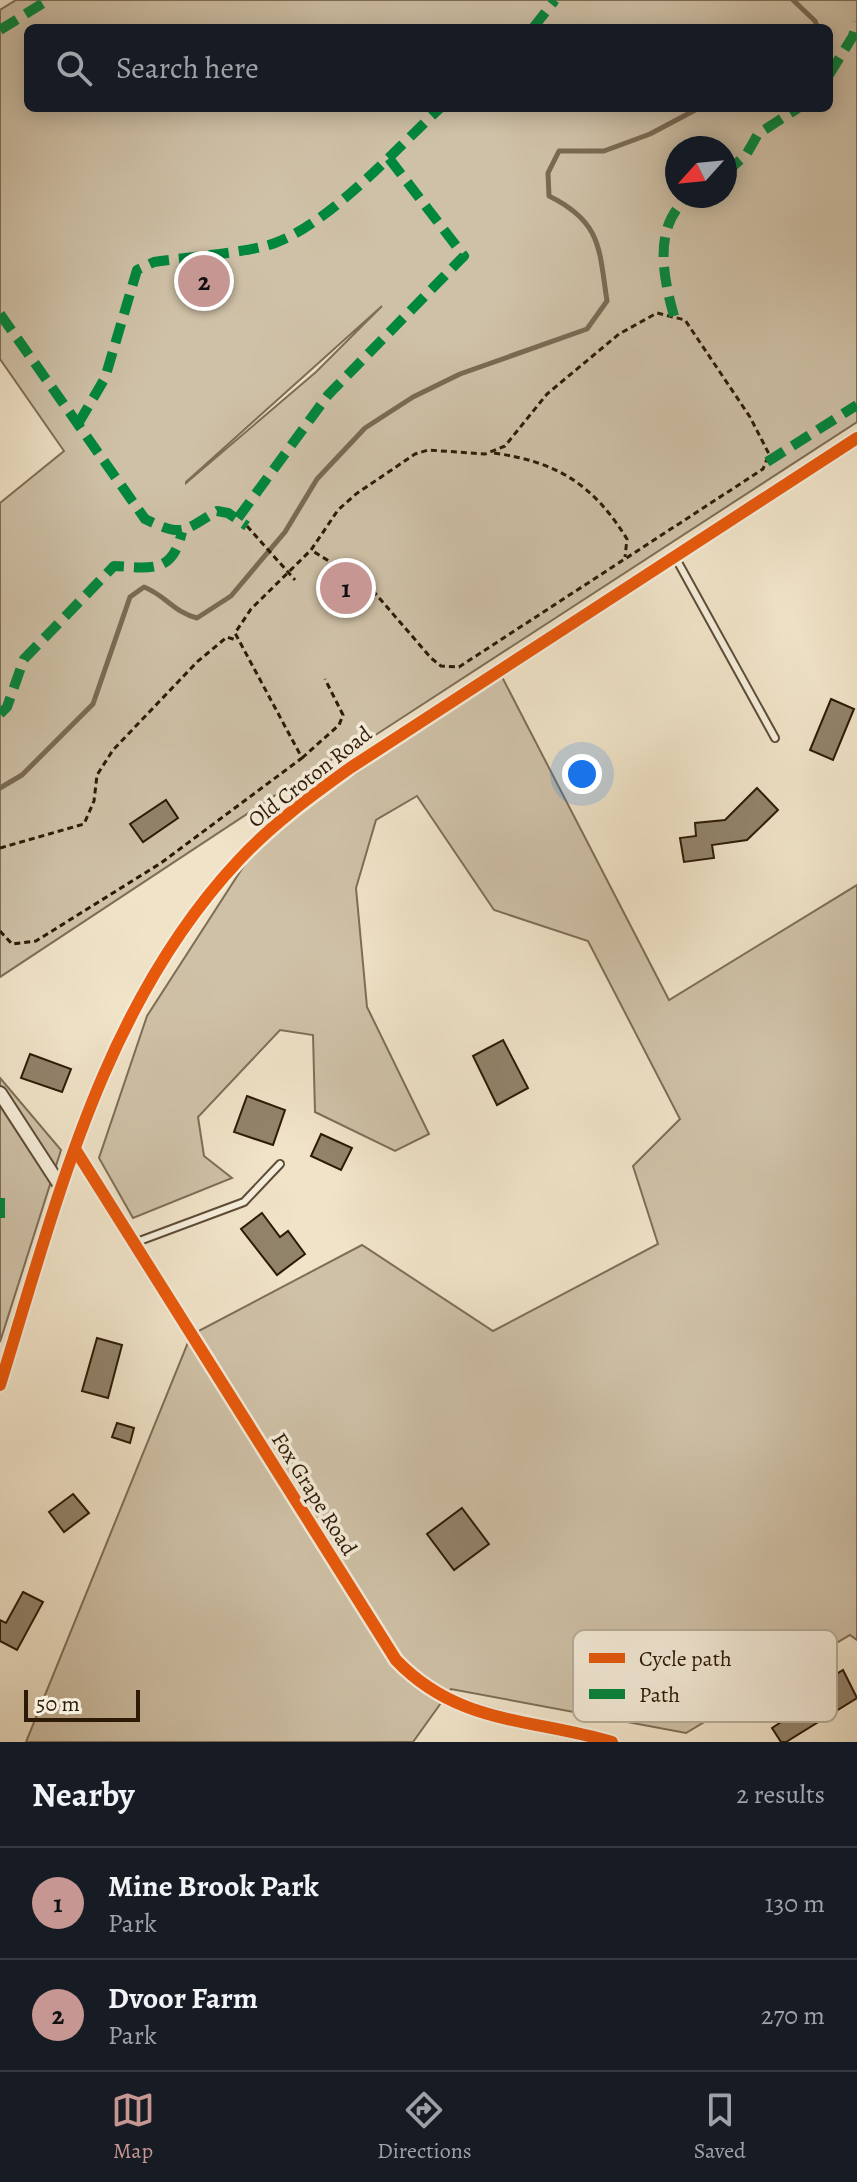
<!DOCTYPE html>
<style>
:root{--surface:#171b24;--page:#242831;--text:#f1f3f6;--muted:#9ea1a6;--line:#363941;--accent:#c59692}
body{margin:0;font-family:Alegreya,serif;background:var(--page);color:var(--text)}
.compass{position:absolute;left:665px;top:136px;width:72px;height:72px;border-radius:50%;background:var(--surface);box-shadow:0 4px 20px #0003;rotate:243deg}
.scale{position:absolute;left:24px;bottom:20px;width:116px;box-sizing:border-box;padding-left:8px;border:4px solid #2d1a06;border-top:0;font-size:22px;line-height:28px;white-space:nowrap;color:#2d1a06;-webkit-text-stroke:6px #f5eddb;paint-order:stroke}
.you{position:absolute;left:582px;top:774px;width:28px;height:28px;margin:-20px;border:6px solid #fff;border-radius:50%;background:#1a73e8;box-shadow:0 0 0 12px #1a73e833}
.badge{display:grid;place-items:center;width:52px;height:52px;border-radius:50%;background:var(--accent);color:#111;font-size:26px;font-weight:700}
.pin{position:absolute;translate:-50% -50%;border:4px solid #fff;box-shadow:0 2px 8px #0006}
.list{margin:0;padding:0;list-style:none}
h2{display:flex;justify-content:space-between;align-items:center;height:104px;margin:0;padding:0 32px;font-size:34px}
h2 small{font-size:26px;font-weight:400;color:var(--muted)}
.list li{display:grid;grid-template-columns:52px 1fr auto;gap:24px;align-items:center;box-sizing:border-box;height:112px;padding:0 32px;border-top:2px solid var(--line)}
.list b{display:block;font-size:30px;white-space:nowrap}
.list p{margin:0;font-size:26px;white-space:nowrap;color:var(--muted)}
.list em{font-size:26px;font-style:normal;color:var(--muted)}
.icon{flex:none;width:44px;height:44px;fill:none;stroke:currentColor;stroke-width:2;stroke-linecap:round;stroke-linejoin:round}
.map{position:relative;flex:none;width:857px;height:1742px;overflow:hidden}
.search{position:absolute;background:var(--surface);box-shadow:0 4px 20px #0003;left:24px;right:24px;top:24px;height:88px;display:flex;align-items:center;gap:20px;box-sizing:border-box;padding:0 28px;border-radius:12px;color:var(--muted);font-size:30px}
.sheet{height:328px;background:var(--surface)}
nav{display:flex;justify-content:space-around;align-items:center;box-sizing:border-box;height:112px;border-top:2px solid var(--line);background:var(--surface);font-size:22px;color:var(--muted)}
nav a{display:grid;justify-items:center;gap:4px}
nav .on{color:var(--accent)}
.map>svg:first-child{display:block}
</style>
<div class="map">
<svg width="857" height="1742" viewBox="0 0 857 1742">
<rect width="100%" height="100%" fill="#f0e3c8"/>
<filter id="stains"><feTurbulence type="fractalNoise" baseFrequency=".0025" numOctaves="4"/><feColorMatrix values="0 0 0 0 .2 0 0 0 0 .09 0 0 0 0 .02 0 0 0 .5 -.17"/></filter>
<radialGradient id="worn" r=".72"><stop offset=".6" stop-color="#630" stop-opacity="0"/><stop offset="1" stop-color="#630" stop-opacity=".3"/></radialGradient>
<g fill="#cfc1a7" stroke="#7e6e56" stroke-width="2" fill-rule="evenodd">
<path d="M16,0H857V422L377,734L315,769L0,977V503L64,451L0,359V10ZM28,28H829V108H28ZM677,148H725V196H677ZM382,306L316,372L186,483V482Z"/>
<polygon points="501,675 669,1000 857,885 857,1640 850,1635 686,1733 451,1689 413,1742 26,1742 191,1335 362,1245 493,1331 658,1244 633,1166 680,1119 588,941 494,910 417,796 376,820 356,888 367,1007 429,1134 395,1151 315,1112 313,1035 280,1030 198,1117 204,1156 232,1178 133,1218 99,1158 147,1016 263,836"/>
<polygon points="0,1078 61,1150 0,1342"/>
</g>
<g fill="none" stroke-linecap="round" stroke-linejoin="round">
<g stroke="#7a6a53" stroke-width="5">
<polyline points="793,0 815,21 818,28"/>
<path d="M0,788L22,775L93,704L130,597L144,587C165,595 175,613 197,618L231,596L285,532L317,479L365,428L413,397L460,374L587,329L607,301C599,249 602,222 549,196L548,173L559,151H604L650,134L699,108"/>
</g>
</g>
<g fill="#92836b" stroke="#2d1a06" stroke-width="2">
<polygon points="831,699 854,709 833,760 810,750"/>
<polygon points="757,788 778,810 747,840 712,845 714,858 684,862 680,838 696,836 695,823 725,820"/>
<polygon points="166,800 178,818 143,842 130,824"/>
<polygon points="503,1040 528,1088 497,1105 473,1056"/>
<polygon points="30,1054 71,1069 62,1092 21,1078"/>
<polygon points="247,1096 285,1110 273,1145 234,1132"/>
<polygon points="321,1134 352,1148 341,1170 311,1156"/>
<polygon points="262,1213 280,1237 288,1231 305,1254 277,1275 241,1229"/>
<polygon points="97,1338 122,1345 108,1398 82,1391"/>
<polygon points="117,1423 134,1428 130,1443 112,1437"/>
<polygon points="73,1494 89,1513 64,1532 49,1512"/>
<polygon points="462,1508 489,1544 454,1570 427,1534"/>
<polygon points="23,1592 43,1602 17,1650 0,1641 0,1620 6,1623"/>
<polygon points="843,1670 857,1698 786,1742 781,1742 772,1728 801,1709 793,1701"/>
</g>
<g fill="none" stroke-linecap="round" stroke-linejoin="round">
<defs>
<g id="service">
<polyline points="674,555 775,738"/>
<polyline points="134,1243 244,1202 280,1164"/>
</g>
<g id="minor">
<polyline points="0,1093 61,1187"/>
<path d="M75,1149L396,1660C458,1725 531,1718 612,1742"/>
<path d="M0,1385C57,1201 103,1006 238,861C271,825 311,796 350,768L857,438"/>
</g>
</defs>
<use href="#service" stroke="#5e4c36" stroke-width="10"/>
<use href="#minor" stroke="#5e4c36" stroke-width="16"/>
<g stroke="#2d1a06" stroke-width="3" stroke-dasharray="6 4" stroke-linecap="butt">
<path d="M494,453C557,462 593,484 627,539L625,557"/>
<polyline points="247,526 295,580"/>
<polyline points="302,758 339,725 343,715 325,679"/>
<polyline points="0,848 84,824 94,801 97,775 113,750 197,662 227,637 236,640"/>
<polyline points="0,931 12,944 36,941 161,863 302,758 235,633 251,609 311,550 338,510 356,494 415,454 428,450 485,454 505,446 547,394 619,334 657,313 685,320 750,417 769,454 763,469 459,667 441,666 431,658 368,585 311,550"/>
</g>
<use href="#service" stroke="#f5eddb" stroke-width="6"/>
<use href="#minor" stroke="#f5eddb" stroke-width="12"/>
<g stroke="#00873e" stroke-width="10" stroke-dasharray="20 10" stroke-linecap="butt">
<polyline points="533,28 555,0"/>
<polyline points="0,30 48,0"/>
<polyline points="829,75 853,36 857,22"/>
<polyline points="725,173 746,155 758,134 798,108"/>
<path d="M0,314L145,519C184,538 183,531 217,511L228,513L247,526"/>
<path d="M674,316C663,277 652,224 690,196"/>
<path d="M78,424L105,378L137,270L154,262C186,257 248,253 275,243C330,223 397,148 440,108"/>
<polyline points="767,462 857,405"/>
<polyline points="238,518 328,395 464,256 388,157"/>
<path d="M0,714L7,707L24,659L114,566C152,568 172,574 182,532"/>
<polyline points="0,1198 0,1226"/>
</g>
<defs>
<g id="cycleway">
<path d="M75,1149L396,1660C458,1725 531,1718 612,1742"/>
<path d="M0,1385C57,1201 103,1006 238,861C271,825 311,796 350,768L857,438"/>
</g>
</defs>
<use href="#cycleway" stroke="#f5eddb" stroke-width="17"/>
<use href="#cycleway" stroke="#e8590c" stroke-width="12"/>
</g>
<g text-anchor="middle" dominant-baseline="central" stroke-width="7" stroke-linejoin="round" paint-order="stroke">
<g font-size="22" fill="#2d1a06" stroke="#f5eddb">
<text transform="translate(310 777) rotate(-38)">Old Croton Road</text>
<text transform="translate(314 1494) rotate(58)">Fox Grape Road</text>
</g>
</g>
<rect x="573" y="1630" width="264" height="92" rx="12" fill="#f5eddb" stroke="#b9ae9b" stroke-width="2"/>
<rect x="589" y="1653" width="36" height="10" fill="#e8590c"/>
<rect x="589" y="1689" width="36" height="10" fill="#00873e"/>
<g font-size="22" fill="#2d1a06">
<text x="639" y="1666">Cycle path</text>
<text x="639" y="1702">Path</text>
</g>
<rect width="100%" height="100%" filter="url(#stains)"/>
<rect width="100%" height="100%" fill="url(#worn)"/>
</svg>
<svg class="compass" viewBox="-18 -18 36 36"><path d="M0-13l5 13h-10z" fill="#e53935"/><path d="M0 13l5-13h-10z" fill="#9ea1a6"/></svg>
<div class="scale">50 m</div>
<div class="you"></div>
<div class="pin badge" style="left:346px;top:588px">1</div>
<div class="pin badge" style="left:204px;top:281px">2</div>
<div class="search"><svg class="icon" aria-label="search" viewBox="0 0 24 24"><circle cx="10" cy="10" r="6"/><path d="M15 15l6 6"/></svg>Search here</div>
</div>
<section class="sheet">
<h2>Nearby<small>2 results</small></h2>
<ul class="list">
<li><span class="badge">1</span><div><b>Mine Brook Park</b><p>Park</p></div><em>130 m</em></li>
<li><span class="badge">2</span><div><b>Dvoor Farm</b><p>Park</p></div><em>270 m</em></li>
</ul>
</section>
<nav>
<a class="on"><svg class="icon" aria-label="map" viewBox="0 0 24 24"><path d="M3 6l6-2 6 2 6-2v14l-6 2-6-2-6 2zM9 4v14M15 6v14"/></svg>Map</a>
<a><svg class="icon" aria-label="directions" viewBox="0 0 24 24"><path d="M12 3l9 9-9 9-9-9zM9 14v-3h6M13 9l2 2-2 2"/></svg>Directions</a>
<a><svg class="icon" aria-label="saved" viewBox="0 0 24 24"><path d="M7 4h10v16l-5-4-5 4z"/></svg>Saved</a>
</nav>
